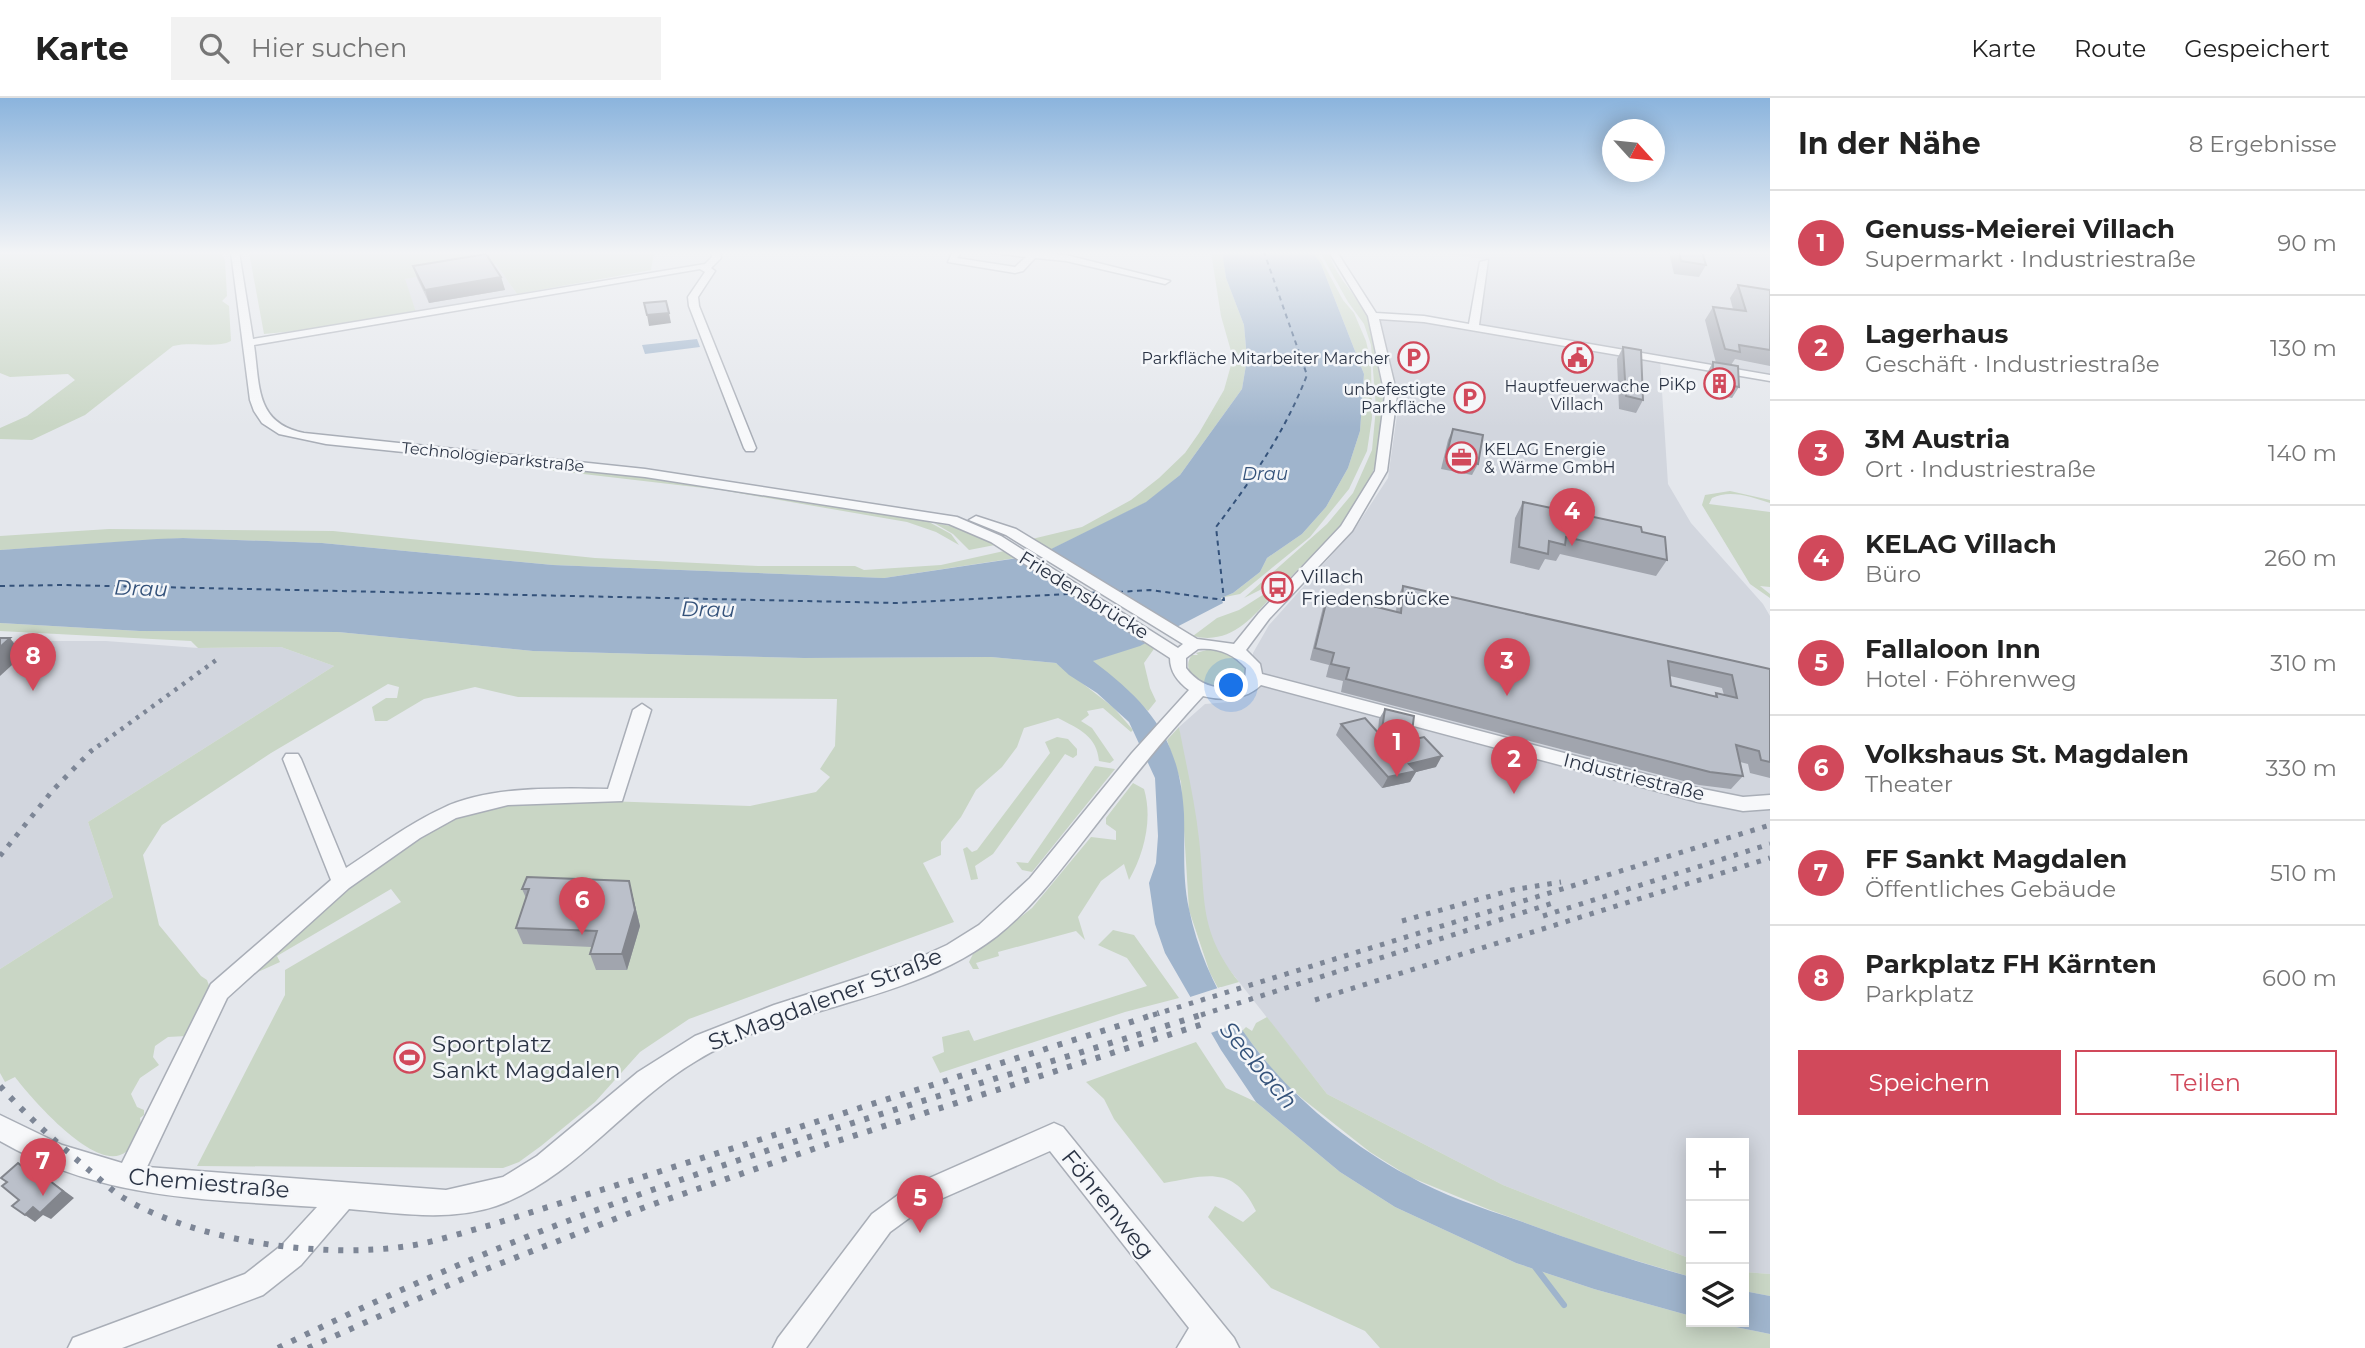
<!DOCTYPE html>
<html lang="de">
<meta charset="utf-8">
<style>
:root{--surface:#fff;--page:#f2f2f2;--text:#222;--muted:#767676;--line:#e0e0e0;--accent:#d1495b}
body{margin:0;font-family:Montserrat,sans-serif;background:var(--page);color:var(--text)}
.controls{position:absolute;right:21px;bottom:21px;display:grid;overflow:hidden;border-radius:0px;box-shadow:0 4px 18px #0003}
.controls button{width:63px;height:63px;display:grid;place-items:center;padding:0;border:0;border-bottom:2px solid var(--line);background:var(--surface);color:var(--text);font:35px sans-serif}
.compass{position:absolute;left:1602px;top:21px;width:63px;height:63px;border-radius:50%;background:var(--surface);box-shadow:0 4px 18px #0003;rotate:117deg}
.you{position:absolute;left:1232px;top:588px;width:24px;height:24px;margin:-18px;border:5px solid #fff;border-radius:50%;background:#1a73e8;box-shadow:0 0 0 10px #1a73e833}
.badge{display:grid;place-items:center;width:46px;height:46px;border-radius:50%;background:var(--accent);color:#fff;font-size:23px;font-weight:700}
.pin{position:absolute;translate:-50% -58px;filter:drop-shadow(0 2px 4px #0008)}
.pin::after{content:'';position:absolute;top:37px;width:24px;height:21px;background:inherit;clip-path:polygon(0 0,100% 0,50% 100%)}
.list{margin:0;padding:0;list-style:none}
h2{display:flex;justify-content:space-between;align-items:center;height:91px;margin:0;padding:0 28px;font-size:30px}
h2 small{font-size:23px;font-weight:400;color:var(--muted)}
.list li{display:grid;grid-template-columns:46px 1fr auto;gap:21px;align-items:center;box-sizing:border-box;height:105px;padding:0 28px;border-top:2px solid var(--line)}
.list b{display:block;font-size:26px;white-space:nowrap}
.list p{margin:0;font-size:23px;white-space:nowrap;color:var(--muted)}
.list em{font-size:23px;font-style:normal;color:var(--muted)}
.actions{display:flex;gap:14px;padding:21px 28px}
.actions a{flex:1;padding:16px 0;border:2px solid var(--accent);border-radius:0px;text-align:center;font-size:24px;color:var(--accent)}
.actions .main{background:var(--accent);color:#fff}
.icon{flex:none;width:38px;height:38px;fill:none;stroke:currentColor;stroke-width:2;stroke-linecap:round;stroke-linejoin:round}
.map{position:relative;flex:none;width:1770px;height:1250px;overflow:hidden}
header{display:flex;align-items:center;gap:42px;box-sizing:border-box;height:98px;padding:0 35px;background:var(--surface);border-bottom:2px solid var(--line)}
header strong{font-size:33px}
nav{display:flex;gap:38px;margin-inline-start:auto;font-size:24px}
.search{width:490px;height:63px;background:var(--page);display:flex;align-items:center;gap:18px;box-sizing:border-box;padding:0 24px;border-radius:0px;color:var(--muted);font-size:26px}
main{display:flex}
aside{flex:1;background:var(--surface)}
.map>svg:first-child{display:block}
</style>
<header>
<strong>Karte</strong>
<div class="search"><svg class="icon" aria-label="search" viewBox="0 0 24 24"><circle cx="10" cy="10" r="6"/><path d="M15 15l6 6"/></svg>Hier suchen</div>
<nav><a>Karte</a><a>Route</a><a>Gespeichert</a></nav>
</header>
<main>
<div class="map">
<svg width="1770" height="1250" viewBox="0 0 1770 1250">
<rect width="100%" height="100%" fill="#e4e7ec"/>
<g fill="#d2d6de">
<polygon points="1438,154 1770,154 1770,282 1660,262 1668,386 1691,425 1763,506 1770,518 1770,1176 1744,1174 1744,1045 1691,1045 1691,1161 1503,1087 1327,996 1221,861 1206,826 1179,629 1205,606 1229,604 1253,594 1253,555 1269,527 1354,432 1388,380 1399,303 1380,221 1419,220 1470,227 1481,161"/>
<polygon points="496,166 517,196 416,214 404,181"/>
<polygon points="0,543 106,543 198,550 281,549 334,568 88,724 113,799 0,871"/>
</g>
<g fill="#c9d6c5">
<path d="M0,154H221L225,163L227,198L222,203L229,208L231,243C215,251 194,243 173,248L85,317L32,342L0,341V330L27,318L75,282L68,276L10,279L0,275Z"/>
<polygon points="249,154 654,154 651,172 517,196 496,166 405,181 416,214 316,231 264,236"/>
<polygon points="1211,154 1222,154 1226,180 1244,227 1247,261 1242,291 1180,377 1147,404 1050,452 1032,441 1082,429 1131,402 1159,380 1185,355 1199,335 1224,292 1233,260 1221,218"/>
<polygon points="1313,154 1317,154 1343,202 1354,215 1366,243 1371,265 1372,320 1367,353 1349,391 1310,439 1240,496 1220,500 1233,495 1260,474 1267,460 1302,436 1326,409 1348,370 1360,333 1364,276 1321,166"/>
<path d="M1320,154H1329C1335,181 1360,198 1369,223C1390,281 1392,345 1361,400C1343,431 1311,457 1286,484H1276L1244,500L1327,426L1353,395L1372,352L1376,310L1371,247L1364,226L1348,204Z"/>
<polygon points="335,346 690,384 926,420 955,427 929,424 951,436 959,447 936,434 907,424 721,392 333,347"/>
<path d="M1730,393L1770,402V405C1752,399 1730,391 1712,400L1709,406L1770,414V489L1760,488L1770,496V500L1750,486L1702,407L1705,397Z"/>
<polygon points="934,425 956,429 995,447 969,452 953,436"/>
<polygon points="109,431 333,433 595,460 758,468 855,468 864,472 941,467 1004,453 1016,460 884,480 553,467 322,445 183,440 0,452 0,438"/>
<path d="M1275,489L1280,490C1254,516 1234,548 1193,538L1217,520L1239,512Z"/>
<path d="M0,525L140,533L338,534L533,553L804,560L991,559L1056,565L1113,609L1133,632L1131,634L1103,610L1087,613L1089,617L1081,623L1092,630L1114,662L1110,665L1099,663C1097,638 1079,631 1058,620L1024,630L1017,649L1002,669L976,692L961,719L941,744V757L923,765L954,824L689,921L640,954L595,1004L541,1048L519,1064L503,1070L197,1068L285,897V872L401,804L391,791L277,858L280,864L247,879L356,781L450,722L491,708L576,702L750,708L816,694L830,679L820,671L835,648L837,601L518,599L475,589L424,601L387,623H375L372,609L386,600H397L399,589L388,586L271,655L162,727L143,757L159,827L201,878L207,882L211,893L186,938L168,939L155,948L153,959L159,967L140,980L131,996L137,1009L144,1012V1017L140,1020L142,1035C136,1042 130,1054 120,1057C90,1068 31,1000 15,979L5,984L0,975V871L113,799L88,724L334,568L281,549L198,550L191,543L0,533Z"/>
<polygon points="1149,544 1156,548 1144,565 1150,590 1156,603 1148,613 1092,563"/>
<path d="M1210,551L1232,557L1248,571C1242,610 1171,583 1192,557H1198L1196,555Z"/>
<path d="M1179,629C1186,666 1195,704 1199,741C1206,802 1198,832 1239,884L1218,890L1210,875L1189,812L1181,684L1167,642Z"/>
<polygon points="1057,639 1068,641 1077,651 1077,657 1073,660 1065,656 993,756 975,768 978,781 971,782 963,751 967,749 972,754 977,752 1050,655 1045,644"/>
<polygon points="1095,668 1115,671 1032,774 1022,772 1016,764 1028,765"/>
<path d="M1133,685L1144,691C1153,721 1144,756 1129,782L1124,766L1101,783L1078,819L1085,842L1076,833L998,854L999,858L976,865L979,871H973L969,864L973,856L1032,810L1091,739L1116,742V733L1106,726V720Z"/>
<polygon points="1113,832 1134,837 1179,900 1125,914 940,975 932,959 944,954 942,939 969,932 974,943 1147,888 1127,860 1098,847"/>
<polygon points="1267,919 1327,996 1503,1087 1691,1161 1691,1179 1597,1151 1490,1112 1410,1079 1370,1054 1304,1002 1281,982 1242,933 1246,929 1252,933 1256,925"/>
<path d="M1196,944L1226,990L1256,1004L1340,1074L1395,1109L1516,1165L1594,1191L1691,1218V1224H1711L1770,1236V1250H1380L1365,1233L1271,1190L1208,1119L1215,1108L1243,1124L1256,1113C1234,1067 1207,1077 1164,1085L1114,1021L1104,1001L1086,984Z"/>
<polygon points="1744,1174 1770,1176 1770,1198 1744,1193"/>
</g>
<g fill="#9fb4cc">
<path d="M1222,154H1313L1321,166L1364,276L1360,333L1348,370L1326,409L1302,436L1267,460L1260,474L1233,495L1221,500L1223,505L1140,548L1093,563C1150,606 1180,642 1184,716C1185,747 1182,780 1189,811C1213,927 1306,1022 1407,1077C1442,1097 1482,1110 1520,1123C1577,1144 1633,1163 1691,1179V1218L1594,1191L1516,1165L1395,1109L1340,1074L1256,1004L1221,952L1165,855L1155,826L1149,785L1156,765L1158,738L1155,680L1129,624L1097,595L1069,577L1056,565L991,559L804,560L533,553L338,534L140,533L0,525V452L157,441L183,440L322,445L553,467L884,480L1039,457L1146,404L1180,377L1242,291L1247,261L1244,227L1226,180Z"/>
<polygon points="697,241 700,249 645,256 642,247"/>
<polygon points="1744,1193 1770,1198 1770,1236 1711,1224 1744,1224"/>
</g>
<g fill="#e4e7ec">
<polygon points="1038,453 1181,531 1152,546 1012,458"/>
<polygon points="1221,889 1241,924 1208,936 1187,900"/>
</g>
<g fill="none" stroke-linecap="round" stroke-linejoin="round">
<polyline stroke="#9fb4cc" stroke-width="6" points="1535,1169 1564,1207"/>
<g stroke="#34527a" stroke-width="2" stroke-dasharray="5 4.5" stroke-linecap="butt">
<polyline points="0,488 62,487 896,505 1070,496"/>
<path d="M1118,494L1150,492L1224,502L1216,429C1253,380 1285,334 1307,277L1264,154"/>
<polyline points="1090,495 1102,494"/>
</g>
<defs>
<g id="minor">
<path d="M231,154H239L253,241L705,166L712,159V154H720L721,160L711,170L715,173L698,199L699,208L756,350L754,353H746L744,350L689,208L688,199L705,174L700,171L254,247C260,288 255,325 304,335L645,371L957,419L1001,438L1178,550L1183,546L1006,437L969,422L976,418L1016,431L1197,541L1234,546L1259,515L1341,428L1375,373L1385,297L1368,218L1329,154H1337L1376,215L1424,218L1469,226L1480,164L1488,162L1479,227L1770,277V283L1424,224L1379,221L1397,297L1387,373L1352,433L1269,521L1246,552L1260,566L1262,576L1698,690L1743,699L1770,697V711L1743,713L1698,704L1261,587C1246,602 1223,603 1203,598C1165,639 1130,683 1095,728C1065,766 1036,807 997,838C909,906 789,906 696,963C625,1005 574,1081 496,1108C448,1124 398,1115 349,1111L301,1167L263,1197L122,1250H68L73,1240L245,1176L282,1147L317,1109C203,1101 102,1102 0,1043V1017L62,1047L122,1065L211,886L331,782L283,661L286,656H298L301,661L346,770C378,749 408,726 443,710C489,688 557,690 608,691L633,612L642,606L651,612L622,703L508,707L456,720L420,740L349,790L227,900L147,1069L446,1092L503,1079L537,1058L638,974L695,938L774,907L912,863L947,847L979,827L1030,780L1132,655L1189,592C1178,584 1170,574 1170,560L991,444L949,426L645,379L326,346L279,336L262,325L254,313L250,302ZM1198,551C1217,549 1234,556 1246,570L1245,583C1224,596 1200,589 1186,570V560Z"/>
<polygon points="953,154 962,154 957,160 1015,169 1026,159 988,154 1036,154 1066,157 1170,183 1165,186 1066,163 1035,160 1023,173 1015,175 948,164"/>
<polygon points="1054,1025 1063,1029 1234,1240 1239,1250 1177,1250 1189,1230 1050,1053 927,1107 890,1134 806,1250 773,1250 778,1240 872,1116 909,1089"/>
</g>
</defs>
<use href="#minor" stroke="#a9aeb7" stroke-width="3"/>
<use href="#minor" fill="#f7f8fa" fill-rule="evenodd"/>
<polyline stroke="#7d8696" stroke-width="4.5" stroke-dasharray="3.5 6" stroke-linecap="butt" points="90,654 219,560"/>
<g stroke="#7d8696" stroke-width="5" stroke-dasharray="4.5 8" stroke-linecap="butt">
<polyline points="0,758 53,692 92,652"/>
<polyline points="1543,818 1770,746"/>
<polyline points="1402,823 1512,792 1561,784"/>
<polyline points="1315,902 1770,760"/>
<polyline points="1153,917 1770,727"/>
<polyline points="1201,917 1553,805"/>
</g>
<g stroke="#7d8696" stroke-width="6" stroke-dasharray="5 10" stroke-linecap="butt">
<path d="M0,988C28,1019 57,1045 89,1072C100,1081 111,1092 122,1099C196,1144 324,1161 408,1148C436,1144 464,1134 491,1127L1159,915"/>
<path d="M278,1250C364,1208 450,1169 539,1134C757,1049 983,986 1207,915"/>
<polyline points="308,1250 476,1175 648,1108 822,1048 1209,924"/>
</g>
</g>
<g fill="#a1a5ae" fill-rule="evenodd">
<polygon points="1669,154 1702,154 1706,167 1699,179 1674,176"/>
<polygon points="413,168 501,179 505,192 429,205 417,180"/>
<polygon points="1738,187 1770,192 1770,268 1735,261 1731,267 1739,289 1732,300 1706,295 1707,275 1713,264 1716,265 1705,222 1713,209 1733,211 1730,200"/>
<polygon points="1623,249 1643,302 1636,315 1619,311 1617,261"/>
<polygon points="1453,331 1478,366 1472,377 1441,371 1448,342"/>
<polygon points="1523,404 1642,434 1667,462 1656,478 1560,456 1556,463 1545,461 1539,472 1510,465 1515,420"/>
<path d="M1403,488L1770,571V680L1750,675L1748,666L1740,664L1743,678L1731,691L1699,687L1341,594L1343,583L1326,579L1329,567L1310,562L1323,509L1328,497L1396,514L1397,500ZM1670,578L1722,590L1724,597L1716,595L1714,599L1671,588Z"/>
<polygon points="1385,611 1411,642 1436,669 1416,674 1410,684 1382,690 1336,637 1341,626 1378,634 1379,621"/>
<polygon points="629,783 640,828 627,872 596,872 590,856 592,849 523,846 516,830 526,800 522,791"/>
</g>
<g fill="#83868d">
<polygon points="501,179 505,192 429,205 425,192"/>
<polygon points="669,215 671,225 649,228 647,217"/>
<polygon points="10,540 23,557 0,578 0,549"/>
<polygon points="1442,658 1436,669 1416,674 1410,684 1382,690 1388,679 1409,666"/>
<polygon points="629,783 640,828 627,872 622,856"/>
<polygon points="28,1066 74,1100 51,1121 43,1117 35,1124 25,1117 33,1109"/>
</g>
<g fill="#bbc0ca" stroke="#83868d" stroke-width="2" fill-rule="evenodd">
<polygon points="1679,154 1702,154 1706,167 1681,163"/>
<polygon points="486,156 501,179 425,192 413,168"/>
<polygon points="1738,187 1770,192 1770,252 1739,247 1740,254 1725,251 1713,209 1746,213"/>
<polygon points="666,203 669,215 647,217 644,205"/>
<polygon points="1623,249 1641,252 1643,302 1626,298"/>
<polygon points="1713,264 1738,268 1739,289 1713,284"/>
<polygon points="1453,331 1483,337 1478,366 1446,359"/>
<polygon points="1523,404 1641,429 1642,434 1665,439 1667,462 1566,439 1565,447 1549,443 1548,456 1519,449"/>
<path d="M1403,488L1770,571V664L1761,662L1759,653L1736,647L1743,678L1710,674L1346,581L1349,570L1331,566L1334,555L1315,550L1328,497L1401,515ZM1668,563L1732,577L1737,600L1716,595L1717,599L1671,588Z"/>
<polygon points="0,540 10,540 0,549"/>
<polygon points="1385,611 1414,618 1411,642 1424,639 1442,658 1409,666 1416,673 1388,679 1341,626 1365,620 1381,638"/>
<polygon points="527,779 629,783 635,812 622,856 590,856 597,833 516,830 529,791 522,791"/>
<polygon points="18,1065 24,1070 28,1066 63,1093 40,1115 33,1109 25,1117 12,1108 19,1102 2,1088 7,1084 1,1080"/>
</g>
<linearGradient id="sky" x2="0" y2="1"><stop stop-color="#8bb4dd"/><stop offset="0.47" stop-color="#f3f4f6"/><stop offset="1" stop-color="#f3f4f6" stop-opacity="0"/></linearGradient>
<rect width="1770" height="329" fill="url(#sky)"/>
<defs>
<symbol id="civic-ring" viewBox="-11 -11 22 22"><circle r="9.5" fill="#f4f6f9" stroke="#d1495b" stroke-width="1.5"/><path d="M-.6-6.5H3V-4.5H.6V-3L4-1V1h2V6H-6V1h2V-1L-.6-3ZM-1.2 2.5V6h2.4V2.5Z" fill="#d1495b"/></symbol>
<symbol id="parking-ring" viewBox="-11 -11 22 22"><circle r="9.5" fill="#f4f6f9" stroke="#d1495b" stroke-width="1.5"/><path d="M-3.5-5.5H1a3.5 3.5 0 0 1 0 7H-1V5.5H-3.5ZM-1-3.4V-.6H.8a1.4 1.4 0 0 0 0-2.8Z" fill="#d1495b"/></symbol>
<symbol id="building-ring" viewBox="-11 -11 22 22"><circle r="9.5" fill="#f4f6f9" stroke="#d1495b" stroke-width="1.5"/><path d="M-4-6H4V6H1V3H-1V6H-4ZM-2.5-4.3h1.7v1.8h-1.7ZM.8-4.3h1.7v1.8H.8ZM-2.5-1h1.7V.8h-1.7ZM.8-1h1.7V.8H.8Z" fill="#d1495b"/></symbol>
<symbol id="office-ring" viewBox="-11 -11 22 22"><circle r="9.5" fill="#f4f6f9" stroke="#d1495b" stroke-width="1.5"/><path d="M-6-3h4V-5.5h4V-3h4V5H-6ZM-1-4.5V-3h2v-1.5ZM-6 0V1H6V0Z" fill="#d1495b"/></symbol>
<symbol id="bus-ring" viewBox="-11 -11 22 22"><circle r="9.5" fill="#f4f6f9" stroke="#d1495b" stroke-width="1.5"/><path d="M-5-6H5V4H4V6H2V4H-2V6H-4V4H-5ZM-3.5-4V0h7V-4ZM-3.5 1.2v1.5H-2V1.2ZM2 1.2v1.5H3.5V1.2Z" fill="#d1495b"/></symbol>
<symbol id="stadium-ring" viewBox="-11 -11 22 22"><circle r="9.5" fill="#f4f6f9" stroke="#d1495b" stroke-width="1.5"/><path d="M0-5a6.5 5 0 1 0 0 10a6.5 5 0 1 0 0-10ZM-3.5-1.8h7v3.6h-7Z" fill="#d1495b"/></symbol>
</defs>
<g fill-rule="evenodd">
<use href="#civic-ring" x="1560" y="242" width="35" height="35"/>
<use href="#parking-ring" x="1396" y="242" width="35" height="35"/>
<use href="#building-ring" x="1702" y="268" width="35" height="35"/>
<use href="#parking-ring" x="1452" y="282" width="35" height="35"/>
<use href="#office-ring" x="1444" y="342" width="35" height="35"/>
<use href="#bus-ring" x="1260" y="472" width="35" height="35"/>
<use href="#stadium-ring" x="392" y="942" width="35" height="35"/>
</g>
<g text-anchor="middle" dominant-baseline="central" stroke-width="5" stroke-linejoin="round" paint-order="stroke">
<g font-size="16" fill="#2b3445" stroke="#f4f6f9" text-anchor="end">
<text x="1390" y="260">Parkfläche Mitarbeiter Marcher</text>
<text x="1696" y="286">PiKp</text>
<text x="1577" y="288" text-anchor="middle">Hauptfeuerwache<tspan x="1577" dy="18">Villach</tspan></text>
<text x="1446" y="291">unbefestigte<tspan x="1446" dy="18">Parkfläche</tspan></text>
<text x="1484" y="351" text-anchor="start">KELAG Energie<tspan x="1484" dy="18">&amp; Wärme GmbH</tspan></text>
</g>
<g font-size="16" fill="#2b3445" stroke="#f4f6f9">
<text transform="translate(493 359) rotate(6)">Technologieparkstraße</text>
</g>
<g font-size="18" font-style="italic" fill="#34527a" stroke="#f4f6f9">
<text x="1265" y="376">Drau</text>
</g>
<g font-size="19" fill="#2b3445" stroke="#f4f6f9" text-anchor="start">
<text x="1301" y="478">Villach<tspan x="1301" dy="22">Friedensbrücke</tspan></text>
</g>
<g font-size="19" fill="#2b3445" stroke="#f4f6f9">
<text transform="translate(1084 497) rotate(32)">Friedensbrücke</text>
<text transform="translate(1634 679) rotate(14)">Industriestraße</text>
</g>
<g font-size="21" font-style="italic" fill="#34527a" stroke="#f4f6f9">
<text transform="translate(141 490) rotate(2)">Drau</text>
<text transform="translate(708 511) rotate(1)">Drau</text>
</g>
<g font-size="23" fill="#2b3445" stroke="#f4f6f9">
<text transform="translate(825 901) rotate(-21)">St.Magdalener Straße</text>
<text transform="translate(209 1085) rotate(5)">Chemiestraße</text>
<text transform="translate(1108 1106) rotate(51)">Föhrenweg</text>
</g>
<g font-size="23" fill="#2b3445" stroke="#f4f6f9" text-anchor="start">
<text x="432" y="946">Sportplatz<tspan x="432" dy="26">Sankt Magdalen</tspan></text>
</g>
<g font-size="24" font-style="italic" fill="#34527a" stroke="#f4f6f9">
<text transform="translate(1259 967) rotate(50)">Seebach</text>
</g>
</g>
</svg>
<div class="controls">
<button>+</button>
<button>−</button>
<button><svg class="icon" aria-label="layers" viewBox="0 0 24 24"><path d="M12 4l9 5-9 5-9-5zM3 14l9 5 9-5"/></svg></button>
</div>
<svg class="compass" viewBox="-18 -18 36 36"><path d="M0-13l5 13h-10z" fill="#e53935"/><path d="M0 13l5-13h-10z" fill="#767676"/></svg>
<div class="you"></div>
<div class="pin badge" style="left:1397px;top:679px">1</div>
<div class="pin badge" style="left:1514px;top:696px">2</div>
<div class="pin badge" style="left:1507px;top:598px">3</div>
<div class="pin badge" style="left:1572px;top:448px">4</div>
<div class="pin badge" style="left:920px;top:1135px">5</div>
<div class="pin badge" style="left:582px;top:837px">6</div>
<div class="pin badge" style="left:43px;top:1098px">7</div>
<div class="pin badge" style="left:33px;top:593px">8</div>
</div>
<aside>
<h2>In der Nähe<small>8 Ergebnisse</small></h2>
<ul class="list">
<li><span class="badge">1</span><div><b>Genuss-Meierei Villach</b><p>Supermarkt · Industriestraße</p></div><em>90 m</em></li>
<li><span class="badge">2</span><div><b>Lagerhaus</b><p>Geschäft · Industriestraße</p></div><em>130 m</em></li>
<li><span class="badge">3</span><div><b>3M Austria</b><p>Ort · Industriestraße</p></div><em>140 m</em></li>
<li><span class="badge">4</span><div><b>KELAG Villach</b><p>Büro</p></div><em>260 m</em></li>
<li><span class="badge">5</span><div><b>Fallaloon Inn</b><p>Hotel · Föhrenweg</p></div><em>310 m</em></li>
<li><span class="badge">6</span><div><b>Volkshaus St. Magdalen</b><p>Theater</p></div><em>330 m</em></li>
<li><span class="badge">7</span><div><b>FF Sankt Magdalen</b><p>Öffentliches Gebäude</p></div><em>510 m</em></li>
<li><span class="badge">8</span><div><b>Parkplatz FH Kärnten</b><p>Parkplatz</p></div><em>600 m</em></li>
</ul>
<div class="actions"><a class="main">Speichern</a><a>Teilen</a></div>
</aside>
</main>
